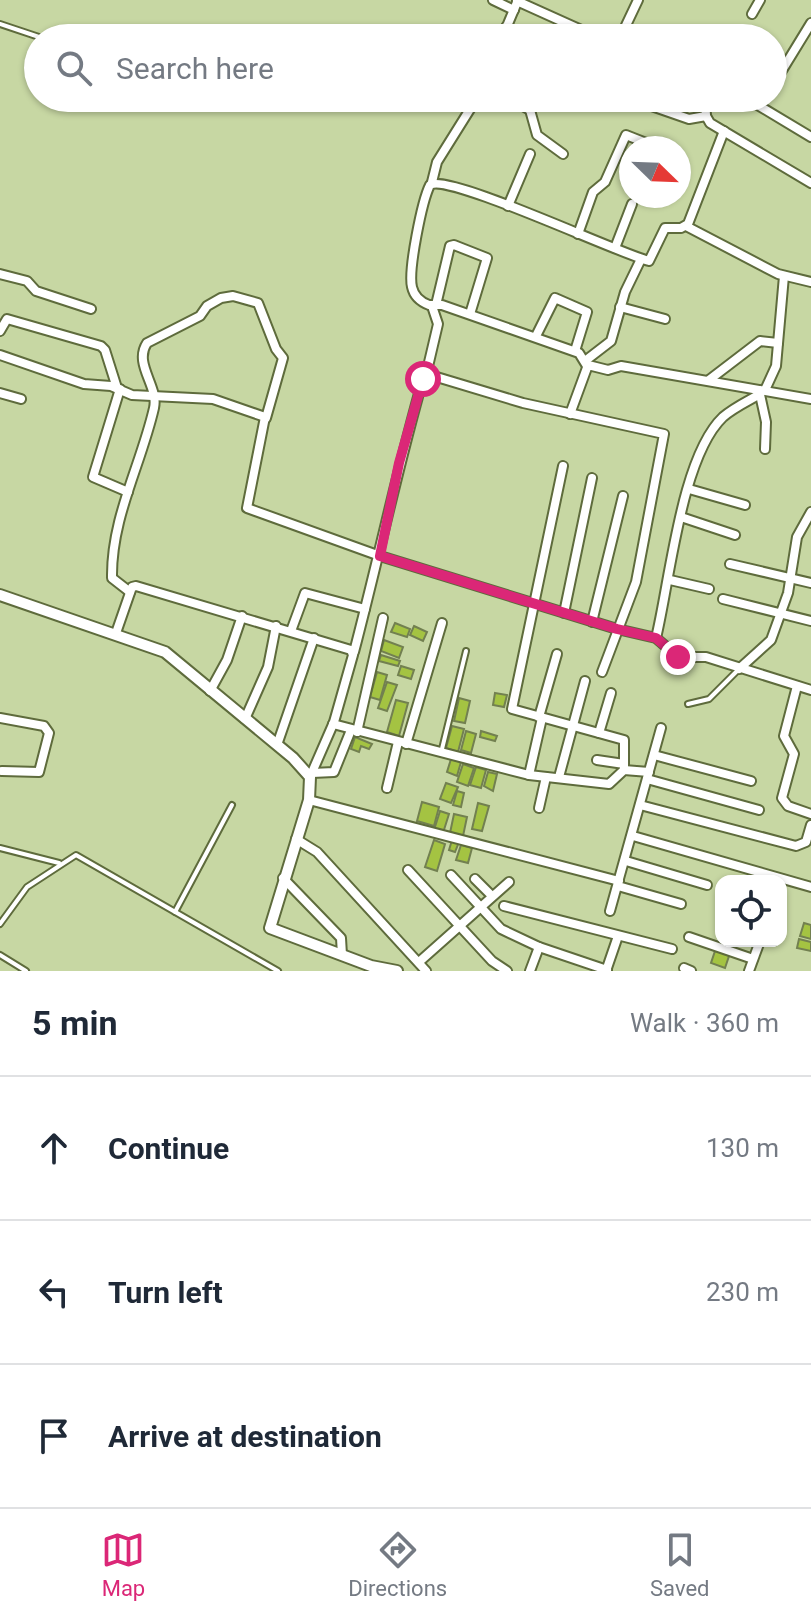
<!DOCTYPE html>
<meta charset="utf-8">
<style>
:root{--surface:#fff;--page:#f6f6f7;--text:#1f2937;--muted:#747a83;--line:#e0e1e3;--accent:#db2777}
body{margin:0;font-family:Roboto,sans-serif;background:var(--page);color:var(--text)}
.controls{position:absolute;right:24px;bottom:24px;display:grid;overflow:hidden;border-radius:16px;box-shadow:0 2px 6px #0004}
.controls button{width:72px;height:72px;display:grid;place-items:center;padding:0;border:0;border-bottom:2px solid var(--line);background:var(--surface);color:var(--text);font:40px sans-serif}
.compass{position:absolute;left:619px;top:136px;width:72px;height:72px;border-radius:50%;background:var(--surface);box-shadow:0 2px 6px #0004;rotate:113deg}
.stop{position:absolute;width:24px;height:24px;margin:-18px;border:6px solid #db2777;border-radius:50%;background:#fff}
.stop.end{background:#db2777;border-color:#fff;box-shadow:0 2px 8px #0008}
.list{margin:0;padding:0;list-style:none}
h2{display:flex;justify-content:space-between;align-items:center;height:104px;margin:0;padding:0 32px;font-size:34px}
h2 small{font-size:26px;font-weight:400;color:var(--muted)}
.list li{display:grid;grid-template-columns:52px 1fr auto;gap:24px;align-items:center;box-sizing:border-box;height:144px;padding:0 32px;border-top:2px solid var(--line)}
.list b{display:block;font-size:30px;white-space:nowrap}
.list em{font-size:26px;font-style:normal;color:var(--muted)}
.icon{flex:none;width:44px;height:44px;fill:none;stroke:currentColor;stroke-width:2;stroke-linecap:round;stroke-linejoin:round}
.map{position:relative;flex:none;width:811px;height:971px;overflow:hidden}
.search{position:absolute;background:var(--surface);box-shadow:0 2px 6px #0004;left:24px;right:24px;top:24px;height:88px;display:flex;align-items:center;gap:20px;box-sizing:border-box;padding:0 28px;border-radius:44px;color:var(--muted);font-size:30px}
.sheet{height:536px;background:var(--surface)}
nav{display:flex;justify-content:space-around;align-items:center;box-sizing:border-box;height:112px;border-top:2px solid var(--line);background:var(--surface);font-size:22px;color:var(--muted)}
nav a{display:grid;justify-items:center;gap:4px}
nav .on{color:var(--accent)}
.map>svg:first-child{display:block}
</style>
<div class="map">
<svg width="811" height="971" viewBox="0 0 811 971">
<rect width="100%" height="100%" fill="#c7d7a3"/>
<g fill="#a4c342" stroke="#728050" stroke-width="2">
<polygon points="395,623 410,629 407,637 391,632"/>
<polygon points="414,626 427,632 423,641 410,635"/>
<polygon points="384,640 403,647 399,658 381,651"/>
<polygon points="381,655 400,661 398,666 379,661"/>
<polygon points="401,666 414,670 411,679 398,675"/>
<polygon points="377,672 387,675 380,700 370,697"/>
<polygon points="387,682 397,685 387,711 378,708"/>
<polygon points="495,693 507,695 504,707 493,705"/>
<polygon points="459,698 470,701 465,723 454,721"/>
<polygon points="396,700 408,703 399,736 387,732"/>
<polygon points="452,726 464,729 458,752 446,748"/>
<polygon points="466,731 476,734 471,753 461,750"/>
<polygon points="481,731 497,736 495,741 480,737"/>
<polygon points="355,737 372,744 369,749 361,746 359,752 351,749"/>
<polygon points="451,759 461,762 457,776 447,772"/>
<polygon points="463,764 474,768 468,786 457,782"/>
<polygon points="476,767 486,770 481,788 470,785"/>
<polygon points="488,772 497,774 493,791 484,786"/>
<polygon points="446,783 458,787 451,803 440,799"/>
<polygon points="457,791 464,793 461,807 453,805"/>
<polygon points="422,802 439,807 434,826 417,821"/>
<polygon points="478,803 489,806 482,831 472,829"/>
<polygon points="440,811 449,814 443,833 434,830"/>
<polygon points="454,814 467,817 463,836 450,833"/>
<polygon points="434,840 445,844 437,871 425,867"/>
<polygon points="452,840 459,842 455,852 449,850"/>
<polygon points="461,845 472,848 468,863 456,860"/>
<polygon points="804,923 811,925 811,939 800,936"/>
<polygon points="799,939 811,942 811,951 797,948"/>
<polygon points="716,948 730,953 725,968 711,963"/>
</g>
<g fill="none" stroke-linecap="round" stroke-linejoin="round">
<defs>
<g id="service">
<polyline points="0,24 42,38"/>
<polyline points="220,98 229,101"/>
<polyline points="688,704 709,699 739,669"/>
<polyline points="441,753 466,651"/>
<polyline points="0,848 59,863"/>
<polyline points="175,912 232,805"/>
<polyline points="0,924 27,887 76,855 278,971"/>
<polyline points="0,955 26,971"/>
</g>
<g id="minor">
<polyline points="493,0 514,10"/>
<polyline points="517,1 599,38"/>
<polyline points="752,14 760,0"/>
<polyline points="506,27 535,38"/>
<polyline points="502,38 518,0"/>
<polyline points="620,38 638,0"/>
<polyline points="668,38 677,38"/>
<polyline points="773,74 781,72 811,23"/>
<polyline points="509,98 530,110 537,135 563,154"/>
<polyline points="640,98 643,103 689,119 706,116"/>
<polyline points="705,98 706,116 710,123 811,183"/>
<polyline points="746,98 811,137"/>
<polyline points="432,182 437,162 477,98"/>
<polyline points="508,206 530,154"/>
<polyline points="686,226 778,274 811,282"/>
<polyline points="578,234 593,192 605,182 626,135 659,148"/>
<polyline points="615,248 632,204"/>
<polyline points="0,274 27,281 36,291 91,309"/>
<polyline points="436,305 450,246 454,245 487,258 470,314"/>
<polyline points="620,307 665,319"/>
<polyline points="0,331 7,319 101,346 105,350 117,388"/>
<polyline points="536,336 555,298 587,312 575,351"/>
<polyline points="0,355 84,384 111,386 132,395 213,399 265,417 247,508 380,556 617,629 656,638 678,657 706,657 811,690"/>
<polyline points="585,361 611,341 625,292 641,259"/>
<path d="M587,366L579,353L442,305H429C421,302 414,296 412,287C408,270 422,201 430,185C448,173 615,252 649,261L665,228H681L688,224L724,131"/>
<polyline points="426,375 438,324 432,306"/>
<polyline points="709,380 760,341 778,343"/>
<polyline points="120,389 93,477 128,492"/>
<polyline points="759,390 766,422 765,449"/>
<polyline points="765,390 776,366 784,276"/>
<polyline points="0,393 21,399"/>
<polyline points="570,414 588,365 608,370 621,366 811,399"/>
<polyline points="563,466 512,709 624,740 624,770"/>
<polyline points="689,489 745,505"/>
<polyline points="681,517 735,535"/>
<polyline points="730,564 811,583"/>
<polyline points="670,580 709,589"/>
<path d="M130,592L112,578C111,518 141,465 154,408C159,386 133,364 147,343L200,316L207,306L221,298L233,296L258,303L276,349L283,358L266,418"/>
<polyline points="723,599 811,621"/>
<polyline points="564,613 592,478"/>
<polyline points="592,622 623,496"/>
<polyline points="291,631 305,593 365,609"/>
<polyline points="116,633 132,587 136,586 351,650 353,655 334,722 310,777"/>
<path d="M656,638C670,581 681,457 723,417C733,408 748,401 760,394"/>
<path d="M354,652C378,561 397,470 423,379L430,375L523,403L664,434L636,582L602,672"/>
<polyline points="739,669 771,640 788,593 797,537 811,512"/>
<polyline points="797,686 784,736 794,754 782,798 788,806 811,814"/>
<polyline points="210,691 227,660 242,616"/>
<polyline points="539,717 557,654"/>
<polyline points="0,718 44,726 49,733 39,772 2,771"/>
<polyline points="245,719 268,667 276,626"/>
<polyline points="333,724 529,775 609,784 624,770 649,772"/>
<polyline points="357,732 383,618"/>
<polyline points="599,733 611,693"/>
<polyline points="406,744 442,623"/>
<polyline points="277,745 314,638"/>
<polyline points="654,755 751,781"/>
<polyline points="597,760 624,764"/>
<polyline points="312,773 334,772 351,730"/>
<polyline points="529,775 542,718"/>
<polyline points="559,777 585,681"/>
<polyline points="647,779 759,810"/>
<polyline points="387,788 398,742"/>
<polyline points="309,800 619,881"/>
<polyline points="640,805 796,846 806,842 811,825"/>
<polyline points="539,808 546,777"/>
<polyline points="633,836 811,887"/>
<polyline points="296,839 317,852 426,971"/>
<polyline points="626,861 707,885"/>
<polyline points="408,870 492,961 507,971"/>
<polyline points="451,875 501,929 539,947 607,970"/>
<polyline points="283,878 341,938 342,955"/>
<polyline points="475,879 492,896"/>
<polyline points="618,886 681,904"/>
<polyline points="504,906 672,949"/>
<polyline points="610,911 661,728"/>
<polyline points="689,937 753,959"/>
<polyline points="419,962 509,882"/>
<polyline points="684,968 691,971"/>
<polyline points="530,971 539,947"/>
<polyline points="606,971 618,936"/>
<polyline points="749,971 760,941"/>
</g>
<polyline id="tertiary" points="0,595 165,652 293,758 310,777 309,800 270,928 371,966 397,971"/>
</defs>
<use href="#service" stroke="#5e6b3c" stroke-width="8"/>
<use href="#minor" stroke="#5e6b3c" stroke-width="12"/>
<use href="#tertiary" stroke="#5e6b3c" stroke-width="14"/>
<use href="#service" stroke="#fff" stroke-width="4"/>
<use href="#minor" stroke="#fff" stroke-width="8"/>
<use href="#tertiary" stroke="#fff" stroke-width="10"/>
</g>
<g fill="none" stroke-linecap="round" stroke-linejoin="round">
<polyline stroke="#db2777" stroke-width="10" points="423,379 399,463 380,556 617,629 656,638 678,657"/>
</g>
</svg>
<div class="controls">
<button><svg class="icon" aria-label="locate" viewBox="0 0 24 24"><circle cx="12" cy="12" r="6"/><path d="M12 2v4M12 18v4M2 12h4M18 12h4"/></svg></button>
</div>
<svg class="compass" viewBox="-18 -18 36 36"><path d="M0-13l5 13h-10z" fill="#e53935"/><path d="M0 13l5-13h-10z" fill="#747a83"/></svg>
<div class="stop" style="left:423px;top:379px"></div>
<div class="stop end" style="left:678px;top:657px"></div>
<div class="search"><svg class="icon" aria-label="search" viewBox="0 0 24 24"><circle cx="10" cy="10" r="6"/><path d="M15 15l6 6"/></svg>Search here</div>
</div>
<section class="sheet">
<h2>5 min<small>Walk · 360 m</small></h2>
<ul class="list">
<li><svg class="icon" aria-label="ahead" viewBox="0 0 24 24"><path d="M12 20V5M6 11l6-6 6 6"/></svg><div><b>Continue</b></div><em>130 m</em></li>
<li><svg class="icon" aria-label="left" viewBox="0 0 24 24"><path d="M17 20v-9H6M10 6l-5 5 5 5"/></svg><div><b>Turn left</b></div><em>230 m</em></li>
<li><svg class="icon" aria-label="arrive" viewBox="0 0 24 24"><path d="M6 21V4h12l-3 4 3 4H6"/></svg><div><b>Arrive at destination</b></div></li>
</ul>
</section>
<nav>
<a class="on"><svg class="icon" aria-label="map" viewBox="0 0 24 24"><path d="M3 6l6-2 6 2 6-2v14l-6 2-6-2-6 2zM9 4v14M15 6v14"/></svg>Map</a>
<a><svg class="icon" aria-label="directions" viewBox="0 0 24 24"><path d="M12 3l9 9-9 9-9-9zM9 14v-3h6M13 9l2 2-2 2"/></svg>Directions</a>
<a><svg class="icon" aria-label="saved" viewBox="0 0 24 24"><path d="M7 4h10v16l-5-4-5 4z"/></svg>Saved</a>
</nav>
